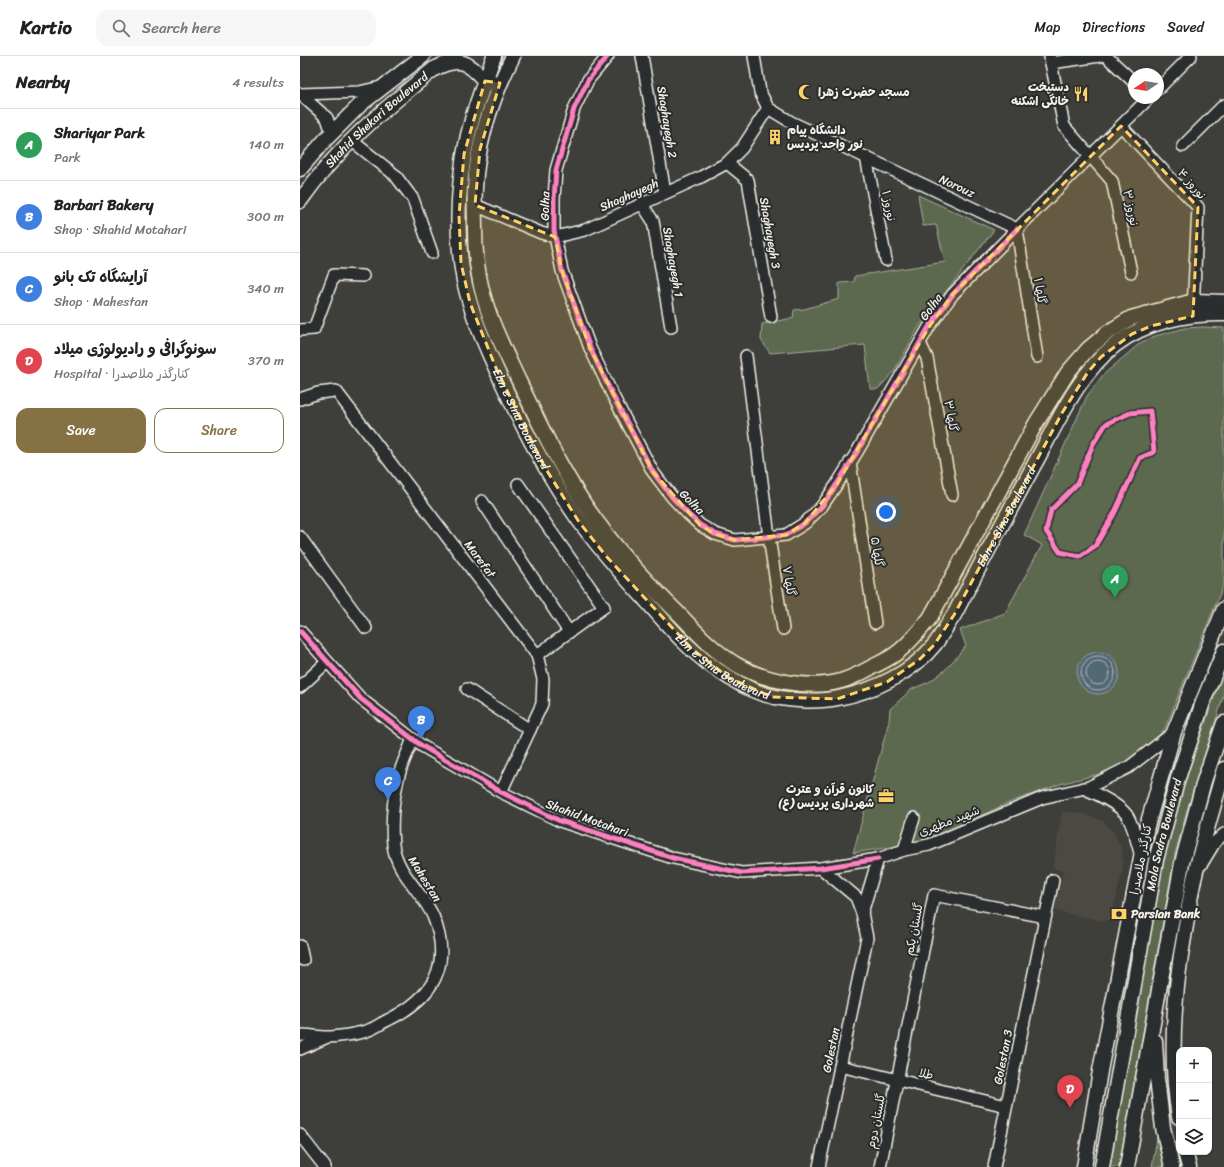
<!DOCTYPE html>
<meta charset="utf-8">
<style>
:root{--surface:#fff;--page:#f6f6f6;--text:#222;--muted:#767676;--line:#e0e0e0;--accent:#857141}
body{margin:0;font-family:Sriracha,"Playpen Sans Arabic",sans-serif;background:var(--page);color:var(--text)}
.controls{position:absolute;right:12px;bottom:12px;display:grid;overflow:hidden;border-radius:8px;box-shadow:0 1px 3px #0004}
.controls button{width:36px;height:36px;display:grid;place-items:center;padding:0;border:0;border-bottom:1px solid var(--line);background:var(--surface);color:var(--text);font:20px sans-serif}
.compass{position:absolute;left:828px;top:12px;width:36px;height:36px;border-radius:50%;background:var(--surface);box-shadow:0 1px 3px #0004;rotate:258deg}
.you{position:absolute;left:586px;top:456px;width:14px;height:14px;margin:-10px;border:3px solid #fff;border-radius:50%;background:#1a73e8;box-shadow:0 0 0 6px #1a73e833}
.badge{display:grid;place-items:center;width:26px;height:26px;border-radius:50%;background:var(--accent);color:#fff;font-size:13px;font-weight:700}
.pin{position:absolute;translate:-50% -33px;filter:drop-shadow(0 1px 2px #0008)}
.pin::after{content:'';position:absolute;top:21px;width:14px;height:12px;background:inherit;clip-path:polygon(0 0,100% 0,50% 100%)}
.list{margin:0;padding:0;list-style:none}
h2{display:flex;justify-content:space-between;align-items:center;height:52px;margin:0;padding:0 16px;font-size:17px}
h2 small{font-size:13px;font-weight:400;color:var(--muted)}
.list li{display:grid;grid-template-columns:26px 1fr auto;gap:12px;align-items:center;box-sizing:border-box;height:72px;padding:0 16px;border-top:1px solid var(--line)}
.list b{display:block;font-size:15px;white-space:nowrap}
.list p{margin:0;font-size:13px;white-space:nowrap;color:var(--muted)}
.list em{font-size:13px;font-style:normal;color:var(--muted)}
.actions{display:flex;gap:8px;padding:12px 16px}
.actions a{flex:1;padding:9px 0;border:1px solid var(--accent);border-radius:12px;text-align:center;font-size:14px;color:var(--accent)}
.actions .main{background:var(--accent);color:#fff}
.icon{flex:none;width:22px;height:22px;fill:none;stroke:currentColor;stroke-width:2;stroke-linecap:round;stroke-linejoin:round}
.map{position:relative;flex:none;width:924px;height:1111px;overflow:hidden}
header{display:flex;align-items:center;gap:24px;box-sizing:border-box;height:56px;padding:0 20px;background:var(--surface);border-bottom:1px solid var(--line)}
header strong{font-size:19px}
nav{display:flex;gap:22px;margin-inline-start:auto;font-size:14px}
.search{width:280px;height:36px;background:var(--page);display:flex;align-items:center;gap:10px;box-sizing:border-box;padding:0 14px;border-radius:12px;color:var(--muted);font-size:15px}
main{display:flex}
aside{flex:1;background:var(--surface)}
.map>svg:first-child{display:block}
</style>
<header>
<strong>Kartio</strong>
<div class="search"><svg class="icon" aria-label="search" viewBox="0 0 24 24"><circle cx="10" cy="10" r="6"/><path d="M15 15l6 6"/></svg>Search here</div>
<nav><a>Map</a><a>Directions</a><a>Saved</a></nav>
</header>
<main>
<aside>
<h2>Nearby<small>4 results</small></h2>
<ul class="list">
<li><span class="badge" style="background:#2e9e5b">A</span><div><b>Shariyar Park</b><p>Park</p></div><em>140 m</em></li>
<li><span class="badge" style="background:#3f7fe0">B</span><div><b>Barbari Bakery</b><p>Shop · Shahid Motahari</p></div><em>300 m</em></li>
<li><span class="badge" style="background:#3f7fe0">C</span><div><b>آرایشگاه تک بانو</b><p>Shop · Mahestan</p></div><em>340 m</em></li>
<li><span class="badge" style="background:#e0444e">D</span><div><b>سونوگرافی و رادیولوژی میلاد</b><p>Hospital · کنارگذر ملاصدرا</p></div><em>370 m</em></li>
</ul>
<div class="actions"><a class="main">Save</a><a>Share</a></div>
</aside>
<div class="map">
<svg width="924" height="1111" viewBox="0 0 924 1111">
<rect width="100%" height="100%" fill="#3e3e3a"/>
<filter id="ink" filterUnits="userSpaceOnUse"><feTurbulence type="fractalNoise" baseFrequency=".025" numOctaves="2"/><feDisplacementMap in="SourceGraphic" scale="8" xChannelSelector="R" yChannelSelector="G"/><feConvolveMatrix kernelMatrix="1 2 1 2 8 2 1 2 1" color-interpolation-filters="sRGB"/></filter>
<g filter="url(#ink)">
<polygon fill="#4c4a42" points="762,755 784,758 803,765 814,777 822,794 823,812 811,863 803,865 755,855 763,815 753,812"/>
<g fill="#5d6950" stroke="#a8ad9c">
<polygon points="618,139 694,174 620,269 593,317 578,333 570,333 565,289 470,297 461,284 462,268 493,262 494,254 504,253 539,243 539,227 554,226 555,220 645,206 636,169 623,170"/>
<polygon points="903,271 924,272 924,528 865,672 856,683 819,713 760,728 711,746 630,782 591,791 553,797 589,665 590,653 612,633 629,626 645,614 666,590 660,574 705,557 742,489 724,479 787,340 803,319 840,287 855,280 885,272"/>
<polygon points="924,612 924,639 887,754 875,798 819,1111 810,1111 854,848 870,774 887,720"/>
<polygon points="858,1076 865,1111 852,1111"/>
</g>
<circle fill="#526775" stroke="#939ea3" cx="798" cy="617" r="21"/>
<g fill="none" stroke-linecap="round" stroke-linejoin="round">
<g stroke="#b3baba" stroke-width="1">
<circle cx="798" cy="617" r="17"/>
<circle cx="798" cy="617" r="12"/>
</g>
<defs>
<g id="minor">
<polyline points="308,0 288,24 274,53 256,114 254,143 254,175 262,215 290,292 314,342 353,416 372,441 387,457 400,469 415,478 435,484 486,479 505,467 522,450 537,428 557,396 629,271 653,238 717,173"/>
<polyline points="342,0 365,137"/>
<polyline points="454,0 460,36 468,52 491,66 717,173 849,42"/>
<polyline points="806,0 834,26"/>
<polyline points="750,2 751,7 800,0"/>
<polyline points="751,7 764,70 812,125 831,216"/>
<polyline points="858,33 891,0"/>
<polyline points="0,38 59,36 81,31"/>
<polyline points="0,38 27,62 32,77"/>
<polyline points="821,70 898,151 893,253"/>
<polyline points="51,84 95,119 113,143 132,197"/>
<polyline points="883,90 924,49"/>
<polyline points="566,101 586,204"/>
<polyline points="427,107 448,124 471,261"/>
<polyline points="342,148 353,165 371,271"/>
<polyline points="175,149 241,177 255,181 285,174 401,121 427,107 442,92 468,52"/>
<polyline points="717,173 737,301"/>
<polyline points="0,274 14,273 34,219 63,220"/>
<polyline points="620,287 627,302 652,439"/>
<polyline points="446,300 469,481 483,573"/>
<polyline points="0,343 18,337 36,335 237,599 243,623 242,648 201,736"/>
<polyline points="550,406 575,567"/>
<polyline points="218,428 304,551 237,599"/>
<polyline points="182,445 269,576"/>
<polyline points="0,481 66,572"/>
<polyline points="0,575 61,643 122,690 201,736 260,765 373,802 442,817 521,812 578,803"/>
<polyline points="0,631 27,606"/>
<polyline points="167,633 230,674"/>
<path d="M783,732C795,737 821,749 828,761C834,772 837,787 841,800"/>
<polyline points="604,794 614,762"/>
<polyline points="901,809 915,786 924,778"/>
<polyline points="562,857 578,803 604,794 629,789 742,742 789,731 829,711 874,676"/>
<polyline points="0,890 3,904"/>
<path d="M0,979C9,979 18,981 27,981C37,981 57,978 66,975C74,973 81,967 88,964C133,942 153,909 133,860C122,835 97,818 93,789C91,767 93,744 98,723C101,709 108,696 113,683"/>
<polyline points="0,993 25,982"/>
<polyline points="540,1010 706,1050"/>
<polyline points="0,1079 25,1111"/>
<polyline points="519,1111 567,882 562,857 556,841 521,812"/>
<polyline points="580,1111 634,839 745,861"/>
<polyline points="694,1111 753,824"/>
</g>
<g id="major">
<path id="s1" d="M194,0C187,20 179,40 173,60C158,111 154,174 164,225C172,261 187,293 202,326C224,374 248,420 278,463C298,491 321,517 344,542C369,571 396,603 430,622C443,630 459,638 475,641C494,645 519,646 538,642C574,635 612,617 635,588C642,579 647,569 654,559C680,509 707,459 734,409C757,368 777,319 815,289C845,266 886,257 924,258"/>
<path d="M213,0C193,40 177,86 175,132C174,146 175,160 175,174C175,189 176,205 179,220C185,255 201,287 216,319C237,363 258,408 285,449C312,489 348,528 382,561C399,579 416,597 437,609C465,625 510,634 541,625C552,622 563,616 574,610C582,606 591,602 598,596C610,587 620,574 630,562L736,367L768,316L788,293L807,277L831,262L894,245L924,246"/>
<polyline points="0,113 26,83 61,48 123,0"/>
<path id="s2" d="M0,145C38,91 83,54 134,13C159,0 167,5 185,25L193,26"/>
<polyline points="855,985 857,1022 863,1072 872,1111"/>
<path d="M879,1061C870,1008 873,953 881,899C885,877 888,855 892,833C900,793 913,753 924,713"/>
<polyline points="885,1096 889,1111"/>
<polyline points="784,1111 800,1015 847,770 874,676 924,553"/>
<path id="s3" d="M802,1111L856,804L878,722L904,643L924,595"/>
<polyline points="827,1111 882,807 904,725 924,667"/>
</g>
</defs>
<use href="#minor" stroke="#f4f1e8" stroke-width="14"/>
<use href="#major" stroke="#f4f1e8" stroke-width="17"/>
<use href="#minor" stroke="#2a2d2e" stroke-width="11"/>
<use href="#major" stroke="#2a2d2e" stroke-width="14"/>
<defs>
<g id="cycleway">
<polyline points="308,0 288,24 274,53 256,114 254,143 254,175 262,215 290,292 314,342 353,416 372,441 387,457 400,469 415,478 435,484 486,479 505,467 522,450 537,428 557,396 629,271 653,238 717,173"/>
<polygon points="850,355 854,396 840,402 814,458 795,490 780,500 760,496 746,475 751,454 777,428 793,388 806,368 830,357"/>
<polyline points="0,575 61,643 122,690 201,736 260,765 373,802 442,817 521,812 578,803"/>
</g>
</defs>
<use href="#cycleway" stroke="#2a2d2e" stroke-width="8"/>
<use href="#cycleway" stroke="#ff80c0" stroke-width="5"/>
</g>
</g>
<path fill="#ffd166" fill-opacity="0.2" stroke="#ffd166" stroke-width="3" stroke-dasharray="8 5" stroke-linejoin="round" d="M185,25L200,27L180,93L175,149L255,181L262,215L290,292L353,416L400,469L415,478L435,484L486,479L505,467L537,428L629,271L653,238L821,70L898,151L893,260L851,270L832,278L801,301L788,316L762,357L654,559L634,589L620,603L587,626L537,643L472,641L429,622L391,592L306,500L279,466L244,410L196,312L170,247L161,207L159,160L164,98Z"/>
<defs>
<symbol id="mosque-bare" viewBox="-9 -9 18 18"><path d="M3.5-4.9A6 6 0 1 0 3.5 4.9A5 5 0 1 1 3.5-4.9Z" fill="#ffd166" stroke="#2a2d2e" stroke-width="2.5" paint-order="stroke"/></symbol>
<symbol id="restaurant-bare" viewBox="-9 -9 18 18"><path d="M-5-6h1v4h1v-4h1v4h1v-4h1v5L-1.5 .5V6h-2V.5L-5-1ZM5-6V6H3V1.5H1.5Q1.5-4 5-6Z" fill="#ffd166" stroke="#2a2d2e" stroke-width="2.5" paint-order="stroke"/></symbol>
<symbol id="building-bare" viewBox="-9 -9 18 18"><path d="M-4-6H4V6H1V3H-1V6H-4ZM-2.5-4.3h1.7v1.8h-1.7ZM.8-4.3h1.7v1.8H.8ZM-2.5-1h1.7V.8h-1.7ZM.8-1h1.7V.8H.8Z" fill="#ffd166" stroke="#2a2d2e" stroke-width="2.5" paint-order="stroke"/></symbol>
<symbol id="office-bare" viewBox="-9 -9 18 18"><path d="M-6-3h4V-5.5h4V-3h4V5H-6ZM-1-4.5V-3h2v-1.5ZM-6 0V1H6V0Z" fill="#ffd166" stroke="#2a2d2e" stroke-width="2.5" paint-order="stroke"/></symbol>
<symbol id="bank-bare" viewBox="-9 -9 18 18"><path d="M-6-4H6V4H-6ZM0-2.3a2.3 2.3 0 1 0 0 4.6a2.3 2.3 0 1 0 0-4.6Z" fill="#ffd166" stroke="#2a2d2e" stroke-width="2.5" paint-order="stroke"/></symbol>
</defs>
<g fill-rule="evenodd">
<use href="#mosque-bare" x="495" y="25" width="22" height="22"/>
<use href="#restaurant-bare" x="770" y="27" width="22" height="22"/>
<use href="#building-bare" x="464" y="70" width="22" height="22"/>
<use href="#office-bare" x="575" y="729" width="22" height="22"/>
<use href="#bank-bare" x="808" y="847" width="22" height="22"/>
</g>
<g text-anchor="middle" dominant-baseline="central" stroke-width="4" stroke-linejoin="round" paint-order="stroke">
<g font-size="12" font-weight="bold" fill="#f4f1e8" stroke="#2a2d2e" text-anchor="start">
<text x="769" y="31" text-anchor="end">دستپخت<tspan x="769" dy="14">خانگی اشکنه</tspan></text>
<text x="518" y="36">مسجد حضرت زهرا</text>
<text x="487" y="74">دانشگاه پیام<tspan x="487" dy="14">نور واحد پردیس</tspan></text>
<text x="574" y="733" text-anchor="end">کانون قرآن و عترت<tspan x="574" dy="14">(ع) شهرداری پردیس</tspan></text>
<text x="831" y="858">Parsian Bank</text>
</g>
<g font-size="12" fill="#f4f1e8" stroke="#2a2d2e">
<text stroke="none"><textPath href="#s2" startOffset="112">Shahid Shekari Boulevard</textPath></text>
<text transform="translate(367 66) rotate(81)">Shaghayegh 2</text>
<text transform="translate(892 128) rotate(49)">نوروز ۴</text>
<text transform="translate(657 130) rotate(25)">Norouz</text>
<text transform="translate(329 139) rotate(-24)">Shaghayegh</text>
<text transform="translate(245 150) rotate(-89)">Golha</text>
<text transform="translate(589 150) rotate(79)">نوروز ۱</text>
<text transform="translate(831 152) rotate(78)">نوروز ۳</text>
<text transform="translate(470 177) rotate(80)">Shaghayegh 3</text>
<text transform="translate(373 206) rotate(80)">Shaghayegh 1</text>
<text transform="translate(740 235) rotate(81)">گلها ۱</text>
<text transform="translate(631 251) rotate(-54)">Golha</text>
<text transform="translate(651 360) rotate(80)">گلها ۳</text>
<text stroke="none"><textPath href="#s1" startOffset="380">Ebn e Sina Boulevard</textPath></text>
<text transform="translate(392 446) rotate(45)">Golha</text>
<text stroke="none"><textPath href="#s1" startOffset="1088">Ebn e Sina Boulevard</textPath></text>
<text transform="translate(577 496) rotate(81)">گلها ۵</text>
<text transform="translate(180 503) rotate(53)">Marefat</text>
<text transform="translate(489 525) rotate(81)">گلها ۷</text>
<text stroke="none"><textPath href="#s1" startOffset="704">Ebn e Sina Boulevard</textPath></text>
<text transform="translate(287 762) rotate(20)">Shahid Motahari</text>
<text transform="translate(649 765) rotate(-21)">شهید مطهری</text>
<text stroke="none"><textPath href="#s3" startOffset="338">Mola Sadra Boulevard</textPath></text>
<text transform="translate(841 803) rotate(-79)">کنارگذر ملاصدرا</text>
<text transform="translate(125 823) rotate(58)">Mahestan</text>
<text transform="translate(614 873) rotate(-79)">گلستان یکم</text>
<text transform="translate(531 994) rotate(-78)">Golestan</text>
<text transform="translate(703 1001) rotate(-79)">Golestan 3</text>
<text transform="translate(626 1018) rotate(13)">طلا</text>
<text transform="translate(576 1065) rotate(-79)">گلستان دوم</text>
</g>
</g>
</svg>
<div class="controls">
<button>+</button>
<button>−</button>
<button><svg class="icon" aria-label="layers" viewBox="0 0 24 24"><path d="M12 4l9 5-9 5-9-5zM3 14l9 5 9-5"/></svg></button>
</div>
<svg class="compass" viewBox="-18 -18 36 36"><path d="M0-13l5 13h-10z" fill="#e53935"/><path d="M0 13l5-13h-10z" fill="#767676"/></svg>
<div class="you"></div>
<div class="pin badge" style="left:815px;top:542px;background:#2e9e5b">A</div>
<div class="pin badge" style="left:121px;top:683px;background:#3f7fe0">B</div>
<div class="pin badge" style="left:88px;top:744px;background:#3f7fe0">C</div>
<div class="pin badge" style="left:770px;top:1052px;background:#e0444e">D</div>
</div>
</main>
